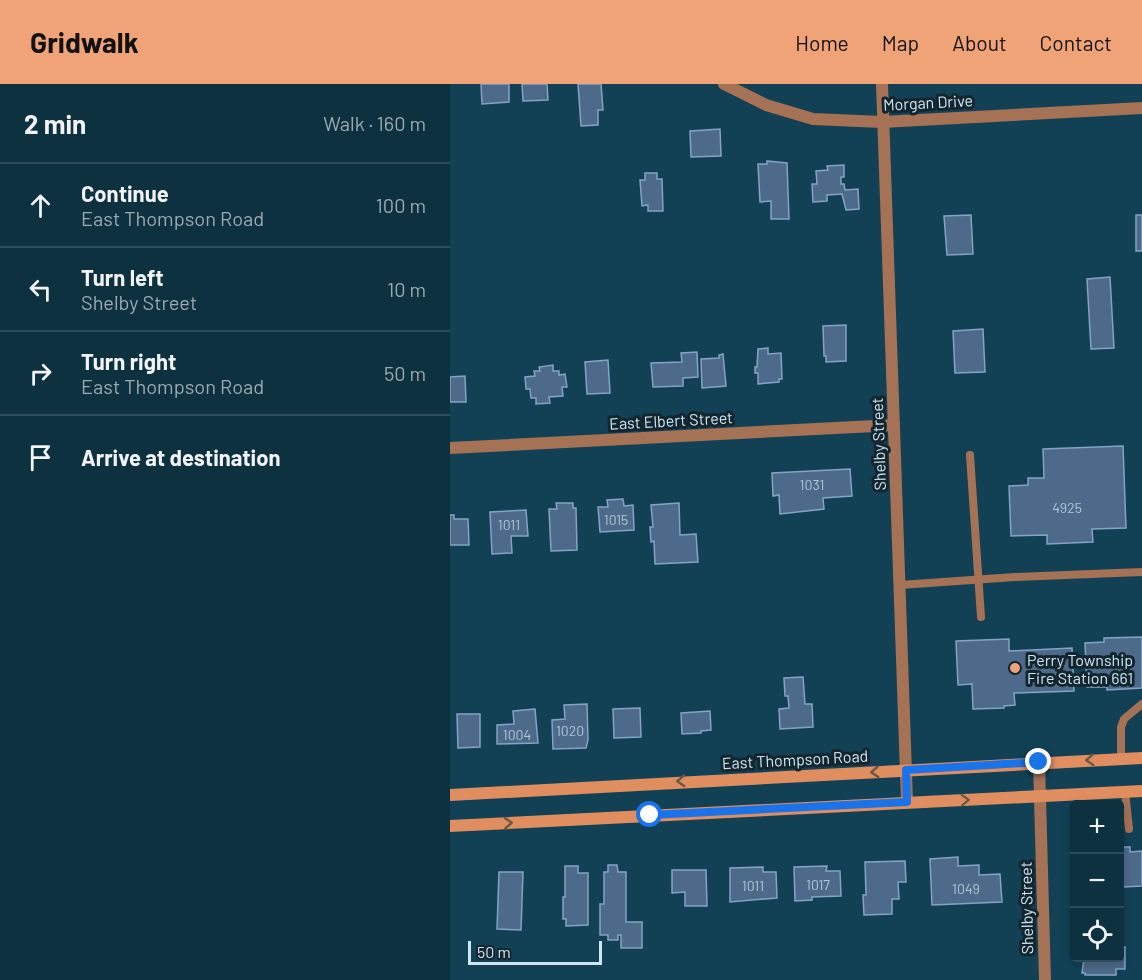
<!DOCTYPE html>
<meta charset="utf-8">
<style>
:root{--surface:#0e3140;--page:#1c3d4b;--text:#f1f3f6;--muted:#9ba9b1;--line:#2e4c59;--accent:#efa377}
body{margin:0;font-family:Barlow,sans-serif;background:var(--page);color:var(--text)}
.controls{position:absolute;right:18px;bottom:18px;display:grid;overflow:hidden;border-radius:6px;box-shadow:0 3px 9px #0003}
.controls button{width:54px;height:54px;display:grid;place-items:center;padding:0;border:0;border-bottom:2px solid var(--line);background:var(--surface);color:var(--text);font:30px sans-serif}
.scale{position:absolute;left:18px;bottom:15px;width:134px;box-sizing:border-box;padding-left:6px;border:3px solid #cee6f2;border-top:0;font-size:16px;line-height:21px;white-space:nowrap;color:#cee6f2;-webkit-text-stroke:4px #13262f;paint-order:stroke}
.stop{position:absolute;width:18px;height:18px;margin:-14px;border:4px solid #1a73e8;border-radius:50%;background:#fff}
.stop.end{background:#1a73e8;border-color:#fff;box-shadow:0 2px 6px #0008}
.list{margin:0;padding:0;list-style:none}
h2{display:flex;justify-content:space-between;align-items:center;height:78px;margin:0;padding:0 24px;font-size:26px}
h2 small{font-size:20px;font-weight:400;color:var(--muted)}
.list li{display:grid;grid-template-columns:39px 1fr auto;gap:18px;align-items:center;box-sizing:border-box;height:84px;padding:0 24px;border-top:2px solid var(--line)}
.list b{display:block;font-size:22px;white-space:nowrap}
.list p{margin:0;font-size:20px;white-space:nowrap;color:var(--muted)}
.list em{font-size:20px;font-style:normal;color:var(--muted)}
.icon{flex:none;width:33px;height:33px;fill:none;stroke:currentColor;stroke-width:2;stroke-linecap:round;stroke-linejoin:round}
.map{position:relative;flex:none;width:692px;height:896px;overflow:hidden}
header{display:flex;align-items:center;gap:36px;box-sizing:border-box;height:84px;padding:0 30px;background:var(--accent);color:#111}
header strong{font-size:28px}
nav{display:flex;gap:33px;margin-inline-start:auto;font-size:21px}
main{display:flex}
aside{flex:1;background:var(--surface)}
.map>svg:first-child{display:block}
</style>
<header>
<strong>Gridwalk</strong>
<nav><a>Home</a><a>Map</a><a>About</a><a>Contact</a></nav>
</header>
<main>
<aside>
<h2>2 min<small>Walk · 160 m</small></h2>
<ul class="list">
<li><svg class="icon" aria-label="ahead" viewBox="0 0 24 24"><path d="M12 20V5M6 11l6-6 6 6"/></svg><div><b>Continue</b><p>East Thompson Road</p></div><em>100 m</em></li>
<li><svg class="icon" aria-label="left" viewBox="0 0 24 24"><path d="M17 20v-9H6M10 6l-5 5 5 5"/></svg><div><b>Turn left</b><p>Shelby Street</p></div><em>10 m</em></li>
<li><svg class="icon" aria-label="right" viewBox="0 0 24 24"><path d="M7 20v-9h11M14 6l5 5-5 5"/></svg><div><b>Turn right</b><p>East Thompson Road</p></div><em>50 m</em></li>
<li><svg class="icon" aria-label="arrive" viewBox="0 0 24 24"><path d="M6 21V4h12l-3 4 3 4H6"/></svg><div><b>Arrive at destination</b></div></li>
</ul>
</aside>
<div class="map">
<svg width="692" height="896" viewBox="0 0 692 896">
<rect width="100%" height="100%" fill="#124156"/>
<g fill="#4d6a8a" stroke="#84a3c5" stroke-width="1.5">
<polygon points="31,0 59,0 59,18 32,20"/>
<polygon points="72,0 97,0 98,16 73,17"/>
<polygon points="128,0 151,0 153,26 148,26 148,41 131,42"/>
<polygon points="270,45 271,72 241,73 240,47"/>
<polygon points="317,77 337,79 339,135 321,135 321,117 310,118 308,80 317,80"/>
<polygon points="394,81 394,93 391,93 391,100 394,100 395,106 408,105 409,125 396,126 392,110 377,111 377,117 363,118 362,100 367,100 366,87 378,86 377,82"/>
<polygon points="195,89 207,89 207,95 212,95 213,127 198,127 198,121 192,122 190,96 195,96"/>
<polygon points="521,131 523,170 497,171 494,132"/>
<rect x="686" y="131" width="6" height="36"/>
<polygon points="660,193 664,264 641,265 637,195"/>
<polygon points="396,241 396,277 376,278 376,272 374,272 373,242"/>
<polygon points="533,245 535,288 505,289 503,247"/>
<polygon points="318,264 318,270 331,269 332,295 329,295 329,298 308,300 308,289 305,289 305,283 307,283 308,265"/>
<polygon points="247,268 248,293 233,294 233,302 203,303 201,279 232,278 231,269"/>
<polygon points="273,270 276,302 252,304 251,275 269,274 269,271"/>
<polygon points="158,276 160,309 137,310 135,278"/>
<polygon points="103,281 103,287 109,287 109,291 115,290 117,303 112,303 113,312 99,313 100,319 86,320 86,314 81,314 80,305 76,305 75,293 85,292 84,287 90,287 89,283"/>
<polygon points="15,292 16,318 0,318 0,293"/>
<polygon points="673,362 676,444 642,445 643,458 597,460 597,451 561,452 559,402 578,401 578,394 594,394 593,365"/>
<polygon points="400,385 402,412 373,414 374,425 330,430 329,411 323,412 322,389"/>
<polygon points="173,415 174,422 183,421 184,446 150,448 148,423 158,423 157,416"/>
<polygon points="106,419 123,419 123,424 126,424 127,466 101,467 99,425 107,425"/>
<polygon points="229,419 230,451 246,450 248,478 205,480 204,457 201,458 200,443 203,443 201,421"/>
<polygon points="76,426 78,452 61,452 62,469 42,470 40,428"/>
<polygon points="0,431 4,431 4,435 18,435 19,461 0,461"/>
<polygon points="692,553 692,604 657,606 657,603 637,603 635,559 654,558 654,554"/>
<polygon points="559,555 559,567 622,564 624,607 564,609 565,621 554,622 554,624 523,625 522,600 508,601 506,557"/>
<polygon points="353,593 355,620 362,620 363,643 330,645 329,625 339,624 338,612 335,612 334,594"/>
<polygon points="137,620 138,656 136,664 103,665 102,636 115,635 114,621"/>
<polygon points="190,624 191,653 164,654 163,625"/>
<polygon points="85,625 88,659 47,660 47,641 64,640 63,627"/>
<polygon points="260,627 261,646 251,647 251,649 232,650 231,629"/>
<polygon points="7,630 30,630 30,663 8,664"/>
<polygon points="670,763 680,763 680,768 692,767 692,802 673,803 673,812 670,812"/>
<polygon points="508,773 508,782 529,781 529,791 550,790 552,818 482,821 480,775"/>
<polygon points="455,777 456,798 448,798 449,815 442,815 442,830 414,831 413,811 416,811 415,778"/>
<polygon points="158,781 167,781 168,788 176,788 176,838 192,838 192,864 171,864 171,851 168,851 168,856 158,856 158,851 150,851 150,820 154,820 154,788 158,788"/>
<polygon points="115,782 128,782 128,789 138,789 138,841 116,842 116,835 113,835 113,813 115,813"/>
<polygon points="377,782 376,787 390,787 391,812 362,813 362,816 345,817 344,783"/>
<polygon points="313,783 313,788 326,788 327,814 280,818 280,784"/>
<polygon points="222,786 256,786 257,822 235,822 235,808 222,809"/>
<polygon points="49,788 73,788 71,846 47,845"/>
<polygon points="670,863 675,863 675,885 666,885 666,891 635,891 635,889 632,889 634,874 670,874"/>
</g>
<g fill="none" stroke-linecap="round" stroke-linejoin="round">
<g stroke="#a57255" stroke-width="8">
<polyline points="520,371 531,533"/>
<polyline points="450,501 565,493 692,488"/>
<polyline points="671,675 671,643 674,635 692,620"/>
<polyline points="675,708 679,745"/>
</g>
<g stroke="#a57255" stroke-width="12">
<polyline points="274,0 316,21 363,35 432,38 692,24"/>
<polyline points="432,0 457,718"/>
<polyline points="0,364 444,341"/>
<polyline points="589,678 595,896"/>
</g>
<g stroke="#e08e5f" stroke-width="12">
<polyline points="0,711 692,674"/>
<polyline points="0,742 692,707"/>
</g>
</g>
<defs><path id="oneway-chevron" d="M-2-3.5L2.5 0L-2 3.5" fill="none" stroke-width="1.6" stroke-linecap="round" stroke-linejoin="round" transform="scale(1.5)"/></defs>
<g stroke="#6f5545">
<use href="#oneway-chevron" transform="translate(640 676) rotate(177)"/>
<use href="#oneway-chevron" transform="translate(425 688) rotate(177)"/>
<use href="#oneway-chevron" transform="translate(231 697) rotate(177)"/>
<use href="#oneway-chevron" transform="translate(515 716) rotate(-2)"/>
<use href="#oneway-chevron" transform="translate(58 739) rotate(-3)"/>
</g>
<g fill="none" stroke-linecap="round" stroke-linejoin="round">
<polyline stroke="#1a73e8" stroke-width="8" points="200,731 457,718 456,686 589,678"/>
</g>
<circle fill="#efa377" stroke="#13262f" stroke-width="2" cx="565" cy="584" r="6"/>
<g text-anchor="middle" dominant-baseline="central" stroke-width="6" stroke-linejoin="round" paint-order="stroke">
<g font-size="14" fill="#aec7d8">
<text x="362" y="400">1031</text>
<text x="617" y="423">4925</text>
<text x="166" y="435">1015</text>
<text x="59" y="440">1011</text>
<text x="120" y="646">1020</text>
<text x="67" y="650">1004</text>
<text x="368" y="800">1017</text>
<text x="303" y="801">1011</text>
<text x="516" y="804">1049</text>
</g>
<g font-size="16" fill="#cee6f2" stroke="#13262f">
<text transform="translate(478 18) rotate(-3)">Morgan Drive</text>
<text transform="translate(221 336) rotate(-3)">East Elbert Street</text>
<text transform="translate(428 360) rotate(-92)">Shelby Street</text>
<text transform="translate(345 675) rotate(-3)">East Thompson Road</text>
<text transform="translate(576 824) rotate(-91)">Shelby Street</text>
</g>
<g font-size="16" fill="#cee6f2" stroke="#13262f" text-anchor="start">
<text x="577" y="575">Perry Township<tspan x="577" dy="18">Fire Station 661</tspan></text>
</g>
</g>
</svg>
<div class="controls">
<button>+</button>
<button>−</button>
<button><svg class="icon" aria-label="locate" viewBox="0 0 24 24"><circle cx="12" cy="12" r="6"/><path d="M12 2v4M12 18v4M2 12h4M18 12h4"/></svg></button>
</div>
<div class="scale">50 m</div>
<div class="stop" style="left:200px;top:731px"></div>
<div class="stop end" style="left:589px;top:678px"></div>
</div>
</main>
